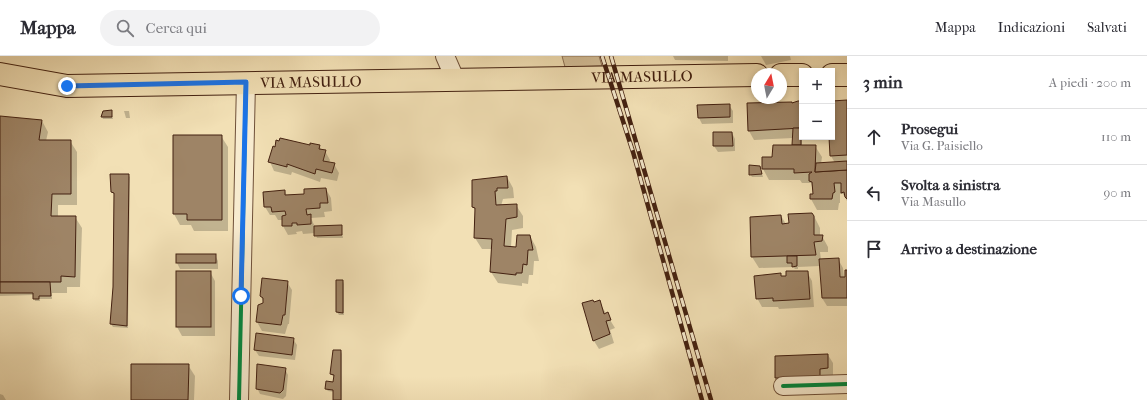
<!DOCTYPE html>
<html lang="it">
<meta charset="utf-8">
<style>
:root{--surface:#fff;--page:#f2f2f3;--text:#2b2b33;--muted:#7c7c81;--line:#e1e1e2}
body{margin:0;font-family:"IM FELL French Canon",serif;background:var(--page);color:var(--text)}
.controls{position:absolute;right:12px;top:12px;display:grid;overflow:hidden;border-radius:0px;box-shadow:0 2px 6px #0003}
.controls button{width:36px;height:36px;display:grid;place-items:center;padding:0;border:0;border-bottom:1px solid var(--line);background:var(--surface);color:var(--text);font:20px sans-serif}
.compass{position:absolute;left:751px;top:12px;width:36px;height:36px;border-radius:50%;background:var(--surface);box-shadow:0 2px 6px #0003;rotate:10deg}
.stop{position:absolute;width:12px;height:12px;margin:-9px;border:3px solid #1a73e8;border-radius:50%;background:#fff}
.stop.end{background:#1a73e8;border-color:#fff;box-shadow:0 1px 4px #0008}
.list{margin:0;padding:0;list-style:none}
h2{display:flex;justify-content:space-between;align-items:center;height:52px;margin:0;padding:0 16px;font-size:17px}
h2 small{font-size:13px;font-weight:400;color:var(--muted)}
.list li{display:grid;grid-template-columns:26px 1fr auto;gap:12px;align-items:center;box-sizing:border-box;height:56px;padding:0 16px;border-top:1px solid var(--line)}
.list b{display:block;font-size:15px;white-space:nowrap}
.list p{margin:0;font-size:13px;white-space:nowrap;color:var(--muted)}
.list em{font-size:13px;font-style:normal;color:var(--muted)}
.icon{flex:none;width:22px;height:22px;fill:none;stroke:currentColor;stroke-width:2;stroke-linecap:round;stroke-linejoin:round}
.map{position:relative;flex:none;width:847px;height:344px;overflow:hidden}
header{display:flex;align-items:center;gap:24px;box-sizing:border-box;height:56px;padding:0 20px;background:var(--surface);border-bottom:1px solid var(--line)}
header strong{font-size:19px}
nav{display:flex;gap:22px;margin-inline-start:auto;font-size:14px}
.search{width:280px;height:36px;background:var(--page);display:flex;align-items:center;gap:10px;box-sizing:border-box;padding:0 14px;border-radius:22px;color:var(--muted);font-size:15px}
main{display:flex}
aside{flex:1;background:var(--surface)}
.map>svg:first-child{display:block}
</style>
<header>
<strong>Mappa</strong>
<div class="search"><svg class="icon" aria-label="search" viewBox="0 0 24 24"><circle cx="10" cy="10" r="6"/><path d="M15 15l6 6"/></svg>Cerca qui</div>
<nav><a>Mappa</a><a>Indicazioni</a><a>Salvati</a></nav>
</header>
<main>
<div class="map">
<svg width="847" height="344" viewBox="0 0 847 344">
<rect width="100%" height="100%" fill="#f2e0b5"/>
<filter id="stains"><feTurbulence type="fractalNoise" baseFrequency=".005" numOctaves="4"/><feColorMatrix values="0 0 0 0 .2 0 0 0 0 .09 0 0 0 0 .02 0 0 0 .5 -.17"/></filter>
<radialGradient id="worn" r=".72"><stop offset=".6" stop-color="#630" stop-opacity="0"/><stop offset="1" stop-color="#630" stop-opacity=".3"/></radialGradient>
<polygon fill="#d4bf99" stroke="#8c7054" points="562,0 599,0 602,10 565,11"/>
<g fill="#0003">
<polygon points="673,0 728,0 728,5 675,4"/>
<polygon points="761,0 790,0 791,4 766,9"/>
<polygon points="802,46 802,81 806,81 802,81 802,90 815,90 822,101 821,108 835,107 831,100 829,81 832,81 832,46 847,46 847,145 843,138 840,138 840,147 839,147 838,154 817,154 811,143 814,139 811,127 802,127 800,124 769,124 763,113 773,102 794,90 793,82 754,84 749,75 748,48 792,48"/>
<polygon points="729,49 733,55 733,67 702,68 699,62"/>
<polygon points="111,55 113,63 103,63 102,61"/>
<polygon points="124,55 129,55 130,62 126,62"/>
<polygon points="42,65 48,76 46,85 70,85 77,96 77,149 58,149 58,161 75,161 82,172 80,231 67,231 67,237 52,237 52,243 40,243 40,245 35,245 34,239 0,240 0,85"/>
<polygon points="732,77 735,83 735,95 718,96 714,90"/>
<polygon points="174,80 221,80 228,91 228,175 194,175 191,169 180,169 174,158"/>
<polygon points="310,90 319,90 322,94 325,95 330,104 329,107 334,108 339,117 337,125 321,122 320,126 292,116 291,119 274,115 270,106"/>
<polygon points="761,114 763,121 752,121 750,118"/>
<polygon points="128,119 130,121 128,272 113,271 111,268 114,232 115,139 112,136"/>
<polygon points="507,121 513,132 514,142 503,143 501,150 516,149 523,160 523,172 512,174 511,191 517,192 530,180 536,191 539,205 534,205 533,219 529,219 528,228 522,227 522,230 498,227 491,216 492,193 482,193 475,182 476,156 473,151"/>
<polygon points="326,133 331,142 332,155 324,156 325,161 311,162 315,171 341,170 343,182 317,182 315,177 303,178 302,175 296,176 297,178 288,179 283,170 283,164 278,164 275,159 270,159 265,151 285,135 287,140 305,138"/>
<polygon points="781,160 786,168 814,160 820,172 820,180 822,180 828,191 828,196 820,196 821,204 838,203 843,212 844,222 847,222 847,215 847,250 827,250 822,242 820,210 798,211 798,213 795,213 793,211 759,212 752,201 751,162"/>
<polygon points="177,199 215,199 218,205 218,213 180,213 177,207"/>
<polygon points="177,216 210,216 215,225 215,280 182,280 177,271"/>
<polygon points="807,216 812,225 814,251 779,253 778,251 762,251 757,242 780,218 782,221"/>
<polygon points="343,225 344,228 344,259 339,259 337,256"/>
<polygon points="287,226 292,234 289,268 288,268 285,278 262,275 257,266 259,250 264,248 261,240"/>
<polygon points="599,246 615,272 610,274 614,287 599,293 594,285 583,248"/>
<polygon points="293,283 297,289 295,304 259,300 255,294"/>
<polygon points="341,295 342,298 342,344 334,344 334,336 328,335 326,333 334,327 334,321 331,318"/>
<polygon points="828,299 833,307 833,320 781,331 776,322 776,301"/>
<polygon points="188,309 195,320 194,344 132,344"/>
<polygon points="285,313 288,319 286,340 283,343 260,338 257,332"/>
<polygon points="0,338 3,339 6,344 0,344"/>
</g>
<g fill="#9e8466" stroke="#432010">
<polygon points="847,44 847,99 830,100 829,81 832,81 832,45"/>
<polygon points="798,45 802,45 802,72 748,75 747,47 792,46 792,47"/>
<polygon points="730,48 730,61 698,62 697,49"/>
<polygon points="112,54 112,61 101,61 103,55"/>
<polygon points="0,60 42,64 39,84 71,84 71,138 52,138 51,160 76,160 75,221 61,220 61,226 0,226"/>
<polygon points="793,72 801,72 801,89 792,89"/>
<polygon points="713,76 732,76 733,90 713,90"/>
<polygon points="173,79 222,79 222,164 187,164 187,158 173,158"/>
<polygon points="280,82 310,89 310,87 320,89 319,93 326,94 323,105 335,107 332,117 316,113 315,118 287,108 287,111 268,106 273,90 275,91 276,84 279,85"/>
<polygon points="773,89 816,89 815,116 847,114 847,143 845,141 844,136 841,137 841,127 834,127 835,136 833,137 832,143 810,143 810,138 813,138 812,126 809,125 809,118 812,116 794,117 794,113 762,113 762,101 772,101"/>
<polygon points="847,105 847,114 815,116 816,107"/>
<polygon points="749,109 760,110 762,118 749,119"/>
<polygon points="110,118 129,118 127,270 110,268 113,231 114,137 111,136"/>
<polygon points="507,120 508,132 497,132 497,135 495,135 496,149 517,148 517,161 506,163 504,190 516,191 517,179 530,179 533,194 528,194 527,209 523,208 522,217 516,217 516,219 490,216 492,183 474,182 475,152 472,151 472,124"/>
<polygon points="326,132 328,147 320,147 320,152 306,153 307,159 311,158 311,168 297,169 297,167 292,167 292,170 282,170 282,160 286,159 285,155 272,156 271,151 264,151 263,136 285,134 285,139 304,138 304,133"/>
<polygon points="812,157 814,160 814,179 823,179 822,185 814,186 816,199 751,201 750,161 781,159 782,168 789,167 788,158"/>
<polygon points="342,169 342,179 314,180 314,170"/>
<rect x="176" y="198" width="40" height="9"/>
<polygon points="787,200 797,200 797,210 792,211 792,207 787,207"/>
<polygon points="839,202 840,221 845,221 845,214 847,214 847,242 822,242 819,203"/>
<rect x="176" y="215" width="35" height="56"/>
<polygon points="786,215 808,215 810,243 773,245 773,242 756,243 754,220 781,217 781,220 786,220"/>
<polygon points="262,222 288,225 285,259 283,259 281,269 256,266 258,249 263,247 263,242 260,240"/>
<polygon points="336,224 343,224 343,257 336,256"/>
<polygon points="0,226 50,226 51,240 39,240 39,243 33,243 33,237 0,237"/>
<polygon points="593,244 594,246 600,244 604,258 608,256 611,264 606,265 610,278 593,285 582,247"/>
<polygon points="256,277 294,282 292,299 254,294"/>
<polygon points="333,294 341,294 341,344 333,344 333,334 325,333 326,325 333,326 334,319 330,318"/>
<polygon points="828,298 828,312 820,313 820,323 775,322 775,300"/>
<polygon points="131,308 189,308 188,344 131,344"/>
<polygon points="257,308 286,312 283,334 280,337 256,333"/>
</g>
<g fill="none" stroke-linecap="round" stroke-linejoin="round">
<defs>
<g id="minor">
<polyline points="445,0 455,23"/>
<polyline points="783,330 847,328"/>
<polyline points="239,344 246,26"/>
</g>
<g id="major">
<path id="s1" d="M0,18L67,30L757,19"/>
<polyline points="781,19 802,19"/>
<polyline points="832,19 847,19"/>
</g>
</defs>
<use href="#minor" stroke="#6f5039" stroke-width="20"/>
<use href="#major" stroke="#432010" stroke-width="24"/>
<use href="#minor" stroke="#f7ebcf" stroke-width="18"/>
<use href="#major" stroke="#f2e0b5" stroke-width="22"/>
<defs>
<g id="rail">
<polyline points="602,0 633,96 702,344"/>
<polyline points="611,0 711,344"/>
</g>
</defs>
<use href="#rail" stroke="#432010" stroke-width="4.5"/>
<use href="#rail" stroke="#f7ebcf" stroke-width="3" stroke-dasharray="9" stroke-linecap="butt"/>
<defs>
<g id="cycleway">
<polyline points="783,330 847,328"/>
<polyline points="239,344 246,26"/>
</g>
</defs>
<use href="#cycleway" stroke="#f7ebcf" stroke-width="6"/>
<use href="#cycleway" stroke="#00873e" stroke-width="4"/>
</g>
<g fill="none" stroke-linecap="round" stroke-linejoin="round">
<polyline stroke="#1a73e8" stroke-width="5" points="67,30 246,26 241,240"/>
</g>
<g text-anchor="middle" dominant-baseline="central" stroke-width="4" stroke-linejoin="round" paint-order="stroke">
<g font-size="15" fill="#432010" stroke="#f7ebcf">
<text stroke="none"><textPath href="#s1" startOffset="643">VIA MASULLO</textPath></text>
<text stroke="none"><textPath href="#s1" startOffset="312">VIA MASULLO</textPath></text>
</g>
</g>
<rect width="100%" height="100%" filter="url(#stains)"/>
<rect width="100%" height="100%" fill="url(#worn)"/>
</svg>
<div class="controls">
<button>+</button>
<button>−</button>
</div>
<svg class="compass" viewBox="-18 -18 36 36"><path d="M0-13l5 13h-10z" fill="#e53935"/><path d="M0 13l5-13h-10z" fill="#7c7c81"/></svg>
<div class="stop" style="left:241px;top:240px"></div>
<div class="stop end" style="left:67px;top:30px"></div>
</div>
<aside>
<h2>3 min<small>A piedi · 200 m</small></h2>
<ul class="list">
<li><svg class="icon" aria-label="ahead" viewBox="0 0 24 24"><path d="M12 20V5M6 11l6-6 6 6"/></svg><div><b>Prosegui</b><p>Via G. Paisiello</p></div><em>110 m</em></li>
<li><svg class="icon" aria-label="left" viewBox="0 0 24 24"><path d="M17 20v-9H6M10 6l-5 5 5 5"/></svg><div><b>Svolta a sinistra</b><p>Via Masullo</p></div><em>90 m</em></li>
<li><svg class="icon" aria-label="arrive" viewBox="0 0 24 24"><path d="M6 21V4h12l-3 4 3 4H6"/></svg><div><b>Arrivo a destinazione</b></div></li>
</ul>
</aside>
</main>
